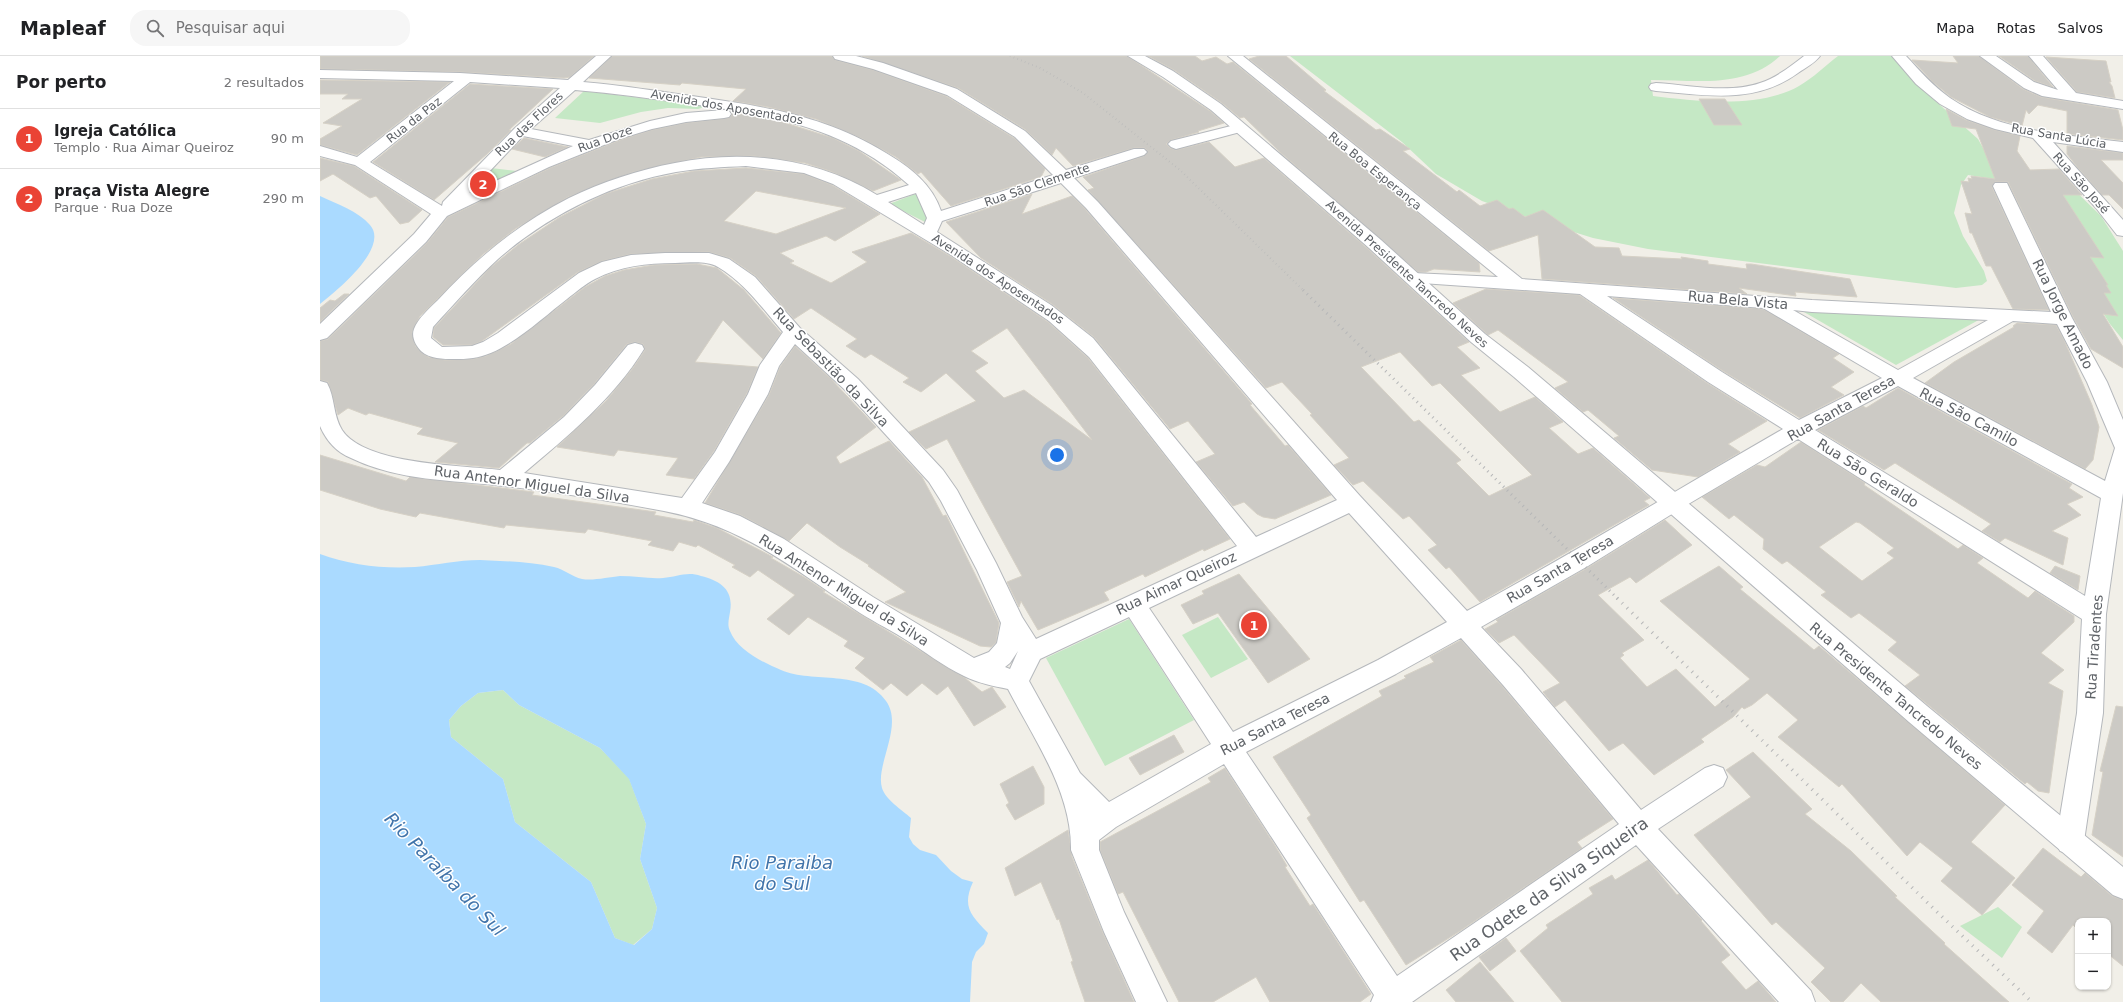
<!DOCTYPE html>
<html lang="pt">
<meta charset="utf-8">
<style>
:root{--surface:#fff;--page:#f6f6f6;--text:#202124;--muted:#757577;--line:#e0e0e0;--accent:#ea4335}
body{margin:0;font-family:"DejaVu Sans",sans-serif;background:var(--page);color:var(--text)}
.controls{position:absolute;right:12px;bottom:12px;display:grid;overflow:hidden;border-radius:8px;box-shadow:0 1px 3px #0004}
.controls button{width:36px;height:36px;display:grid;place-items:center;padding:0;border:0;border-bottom:1px solid var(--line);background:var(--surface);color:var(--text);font:20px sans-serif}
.you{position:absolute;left:737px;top:399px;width:14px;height:14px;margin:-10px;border:3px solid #fff;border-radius:50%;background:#1a73e8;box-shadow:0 0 0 6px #1a73e833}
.badge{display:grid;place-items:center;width:26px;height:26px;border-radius:50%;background:var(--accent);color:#fff;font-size:13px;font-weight:700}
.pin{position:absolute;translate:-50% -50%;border:2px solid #fff;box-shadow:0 1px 4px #0006}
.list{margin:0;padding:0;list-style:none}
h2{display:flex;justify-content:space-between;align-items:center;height:52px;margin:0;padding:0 16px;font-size:17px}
h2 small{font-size:13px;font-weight:400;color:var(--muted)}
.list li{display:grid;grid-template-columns:26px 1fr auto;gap:12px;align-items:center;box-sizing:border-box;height:60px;padding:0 16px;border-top:1px solid var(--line)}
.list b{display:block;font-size:15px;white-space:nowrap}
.list p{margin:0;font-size:13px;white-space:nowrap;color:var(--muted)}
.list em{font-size:13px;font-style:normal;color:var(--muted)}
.icon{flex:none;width:22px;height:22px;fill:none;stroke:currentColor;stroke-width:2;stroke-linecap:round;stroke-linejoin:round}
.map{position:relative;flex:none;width:1803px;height:946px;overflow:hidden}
header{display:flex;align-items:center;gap:24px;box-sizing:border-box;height:56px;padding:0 20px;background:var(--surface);border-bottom:1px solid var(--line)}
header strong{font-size:19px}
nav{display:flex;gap:22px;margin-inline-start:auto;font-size:14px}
.search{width:280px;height:36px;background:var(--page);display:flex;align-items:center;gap:10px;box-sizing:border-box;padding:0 14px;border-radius:16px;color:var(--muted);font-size:15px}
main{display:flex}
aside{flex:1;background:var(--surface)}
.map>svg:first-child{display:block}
</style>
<header>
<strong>Mapleaf</strong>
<div class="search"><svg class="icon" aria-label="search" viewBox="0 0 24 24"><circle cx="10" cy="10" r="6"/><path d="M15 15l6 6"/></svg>Pesquisar aqui</div>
<nav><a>Mapa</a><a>Rotas</a><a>Salvos</a></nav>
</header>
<main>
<aside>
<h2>Por perto<small>2 resultados</small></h2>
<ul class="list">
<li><span class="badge">1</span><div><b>Igreja Católica</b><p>Templo · Rua Aimar Queiroz</p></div><em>90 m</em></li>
<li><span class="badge">2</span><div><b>praça Vista Alegre</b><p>Parque · Rua Doze</p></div><em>290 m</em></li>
</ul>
</aside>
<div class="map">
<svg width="1803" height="946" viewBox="0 0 1803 946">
<rect width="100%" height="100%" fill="#f1efe8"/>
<g fill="#c5e8c5">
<path d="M970,0H1460C1425,33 1375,24 1331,24L1333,40C1376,45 1439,53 1479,30C1493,22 1505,10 1518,0H1572L1602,33L1658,83L1681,124L1648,119L1641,129L1634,157L1643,180L1664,215L1667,225L1662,229L1636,232L1328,193L1273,182L1212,163L1162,145L1116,118L1082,86Z"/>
<polygon points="264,35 388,50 378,53 348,52 321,56 280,67 235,62"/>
<polygon points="171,112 197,115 142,142"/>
<polygon points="1741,121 1781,160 1803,195 1803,284 1790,268 1747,199"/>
<polygon points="598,137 609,168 569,148"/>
<polygon points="1477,252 1666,260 1576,309"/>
<polygon points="898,561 928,603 891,622 862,579"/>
<polygon points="809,563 874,664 785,710 726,602"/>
<polygon points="183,634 199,649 280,692 309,722 326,768 320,803 337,852 332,873 313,889 295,882 271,826 195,766 183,723 131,681 129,664 141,650 158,637"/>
<polygon points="1678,851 1702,871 1682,902 1640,870"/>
</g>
<g fill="#aadaff" fill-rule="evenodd">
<path d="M0,140C17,148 38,155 50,169C70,192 16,235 0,248Z"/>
<path d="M0,498C30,509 63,513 95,511C117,509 138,504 160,504C184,505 210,506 234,511C244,513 252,521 262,523C273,525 289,521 300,520C315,520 329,523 343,522C357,521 367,515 381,520C401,525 414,534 410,556C409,563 407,569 410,575C417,594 444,607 461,614C493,628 543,612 566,645C584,670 555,709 562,732C565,743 582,754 591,762L589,781L593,788L600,794L616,799L631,815L642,823L653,826C642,850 650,859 668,877L664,888L656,896L652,906L650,946H0ZM183,634L199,649L280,692L309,723L326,768L320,803L337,852L332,873L314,889L295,882L271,826L195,766L183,723L131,681L129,664L141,650L158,637Z"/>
</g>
<g fill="#cccac5" stroke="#d6d1c6" fill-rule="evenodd">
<polygon points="0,0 274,0 250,21 244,22 140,16 0,13"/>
<polygon points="292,0 512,0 515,4 553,14 626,40 694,82 725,113 721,121 631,150 601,116 598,118 576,101 543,83 496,63 448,51 413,45 426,33 362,27 360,29 269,22"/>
<path d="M542,0H807L890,55L904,67L878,75L879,76L851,84L846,88L850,92L856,94L889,86L915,111L944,102L1048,193L1149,286L1137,291L1160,312L1141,319L1180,356L1215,341L1243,366L1229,372L1258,398L1273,392L1330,442L1324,445L1329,449L1160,546L1129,511L1126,513L1108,494L1117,489L1089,460L1083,463L1043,425L1033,429L1014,409L1029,402L990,359L992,358L962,326L946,332L768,134L774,132L763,121L824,100L828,96L825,92H814L753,110L736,92L732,99L706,74L638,32ZM1080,296L1112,330L1120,327L1212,419L1169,440L1136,407L1141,404L1099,364L1094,366L1041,311Z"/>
<polygon points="828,0 875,0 882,5 896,1 907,8 913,6 1159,207 1160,216 1114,213 1106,216 1098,216 961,97 924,61 920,62 902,47 854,14"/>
<polygon points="939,0 966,0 1006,34 1004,35 1056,74 1060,73 1090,93 1083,95 1137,136 1139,134 1160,150 1177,144 1189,153 1193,152 1205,161 1223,154 1275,191 1299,192 1302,200 1362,203 1361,201 1388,205 1388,208 1427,213 1426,208 1431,208 1530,223 1537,241 1475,236 1476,240 1419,232 1427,238 1222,223 1218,179 1169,195 929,3"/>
<polygon points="1633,0 1659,0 1703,33 1721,41 1798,54 1803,74 1803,84 1747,78 1747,55 1718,49 1709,58 1706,54 1702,70 1670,61 1631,41 1613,26 1592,4 1638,7"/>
<polygon points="1679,0 1708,0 1733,31 1715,25"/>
<polygon points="1726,1 1786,5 1791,26 1789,26 1792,30 1795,42 1757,36"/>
<polygon points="0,24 130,26 37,99 0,89 0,83 22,70 3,67 42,43 22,43 28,38 0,38"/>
<polygon points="150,28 233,33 189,74 191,74 167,98 114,144 53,106"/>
<polygon points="1379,43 1405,43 1422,69 1394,69"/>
<polygon points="1626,53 1646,64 1675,74 1700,80 1697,95 1710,114 1739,113 1762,139 1743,139 1784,202 1770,201 1788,229 1786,229 1791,237 1784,237 1798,260 1783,258 1803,291 1803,312 1771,293 1753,261 1688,126 1675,126 1672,131 1729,254 1693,253 1671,210 1666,210 1652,177 1650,177 1645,157 1652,158 1641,125 1649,126 1648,122 1652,123 1651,120 1675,123 1656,73 1632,70"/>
<polygon points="411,56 459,65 513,82 539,95 581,124 553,135 510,115 485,107 434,100 381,101 313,116 248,141 195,173 162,199 132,228 100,260 92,276 96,291 108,301 125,304 153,303 166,300 191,288 265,231 285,220 304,214 334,209 377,208 397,212 424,234 461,277 443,303 403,264 375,306 438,311 427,337 394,395 374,423 346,419 358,402 298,394 294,400 237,391 286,345 313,312 325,294 323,288 315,286 307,288 274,328 243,360 210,387 207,387 179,412 115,406 138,387 97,378 103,372 49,357 46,359 28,352 18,359 8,326 0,324 0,285 8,283 107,187 128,161 230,112 300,84 332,74 366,67 409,62 412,59"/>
<polygon points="204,82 248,91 225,101 192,93"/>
<polygon points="1747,90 1803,97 1803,104 1781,104 1803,127 1803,153 1789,139 1782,139 1758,112 1747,98"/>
<polygon points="0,102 34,110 102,154 89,166 80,168 56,140 50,142 13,118 0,125"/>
<path d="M426,112L484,118L512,129L560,158L515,185L506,180L460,197L474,205L470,207L511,227L547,206L532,196L591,177L630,200L728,266L768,302L910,483L884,495L883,493L825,521L823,518L784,536L789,544L718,574L701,545L699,551L687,526L702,520L627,383L606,393L589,376L656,345L626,317L601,336L583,326L589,322L551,298L545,302L526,290L537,283L491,252L474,263L436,220L410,202L389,196L311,198L282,205L258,216L162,285L152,289H123L113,281L114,272L170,212L198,189L240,161L285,138L332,123L374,115ZM436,135L526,152L456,178L404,165ZM687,272L772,384L704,334L684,342L655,315L668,307L651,295Z"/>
<polygon points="712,138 702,158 752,140 765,153 932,348 930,349 954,377 965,390 968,389 1011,439 955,463 943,461 937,458 924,446 913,450 876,406 895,398 868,365 850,373 774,281 732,248 661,202 626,166"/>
<polygon points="1166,233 1259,239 1387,327 1447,365 1408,388 1420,396 1378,421 1332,414 1294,382 1299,380 1268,354 1263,356 1235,332 1248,326 1178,274 1168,279 1133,247"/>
<polygon points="24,238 29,238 0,266 0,252 10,244 15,245"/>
<polygon points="1293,242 1443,253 1519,298 1513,302 1534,316 1511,331 1524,339 1480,362 1403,315"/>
<polygon points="1697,267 1736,269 1744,284 1772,349 1779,371 1773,404 1765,413 1605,327 1634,306 1694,271 1693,270"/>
<polygon points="475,290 511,323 556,371 516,401 520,408 569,385 602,421 623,460 626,459 679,567 676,586 671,591 660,590 565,546 586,536 548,510 549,509 520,491 487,467 469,485 421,459 385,447 449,339 460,311"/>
<polygon points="1578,332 1752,428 1749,432 1763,441 1747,448 1761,459 1732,475 1748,482 1743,509 1685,482 1680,486 1662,475 1671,468 1575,407 1564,414 1498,374 1543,350 1546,352"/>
<path d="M1481,386L1545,427L1544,429L1638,493L1643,489L1663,502L1657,507L1708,542L1715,535L1754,560V566L1721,597L1744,614L1728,627L1743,635L1729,737L1718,735L1707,726L1705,728L1585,630L1600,619L1568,594L1577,586L1539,557L1531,562L1501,539L1506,536L1467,505L1462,508L1443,493L1444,483L1414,459L1409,463L1382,441L1437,409L1445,411ZM1536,466L1540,467L1574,492L1567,497L1574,502L1542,525L1499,491Z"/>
<polygon points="0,399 86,425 90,421 214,436 212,439 336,456 334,459 373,466 374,464 397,472 453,501 451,502 484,521 505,535 503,536 645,622 662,636 672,631 686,651 654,670 628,630 617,639 602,627 587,640 571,627 563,634 535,612 545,602 524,590 528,585 488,561 469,579 447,563 475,539 438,514 430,521 412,511 415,509 378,489 376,491 359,486 353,495 328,489 332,485 268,473 265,477 186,469 184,472 100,457 96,461 60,453 0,434"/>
<polygon points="1345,464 1372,489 1316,527 1310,521 1278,539 1324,584 1302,597 1304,599 1300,602 1327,631 1356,613 1395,651 1430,623 1340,545 1399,510 1423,531 1420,533 1494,594 1499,590 1685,749 1651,786 1695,822 1662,859 1621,825 1633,812 1600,786 1587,800 1522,728 1519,731 1458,681 1478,664 1447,637 1432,649 1424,653 1422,651 1413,661 1381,683 1384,686 1334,719 1303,687 1289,695 1245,644 1235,651 1223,636 1240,627 1194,579 1179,587 1165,573 1178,566 1176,564 1269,511"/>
<polygon points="1735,510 1760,520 1758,534 1730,517"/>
<polygon points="919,518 990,603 948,627 898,557 873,568 861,549 884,538 882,535"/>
<polygon points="1141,584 1182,630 1293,763 1257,786 1262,792 1140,875 1086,909 1044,844 1040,846 987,762 991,759 953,701 1062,640 1059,635 1086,622 1084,620 1114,606 1110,601"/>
<polygon points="1796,650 1803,651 1803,801 1772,779 1783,716 1780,715"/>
<polygon points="854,679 864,696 820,719 809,702"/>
<polygon points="1433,696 1492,753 1485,758 1531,795 1577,840 1575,841 1625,887 1624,888 1689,946 1561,946 1541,927 1523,946 1511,946 1491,926 1505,912 1456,866 1452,869 1374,779 1431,741 1406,714"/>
<polygon points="713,710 724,731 724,748 695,764 686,749 689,747 680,728"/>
<polygon points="905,712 954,788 967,810 965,811 990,850 993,848 1051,938 1040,946 950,946 936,921 893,946 859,946 803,836 798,838 780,794 780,786 891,726 888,722"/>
<polygon points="748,774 752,801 783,877 814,946 765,946 751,906 753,905 739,863 737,864 721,826 695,840 685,812"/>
<polygon points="1723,792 1761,821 1765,817 1792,840 1803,844 1803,910 1788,898 1788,865 1758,865 1758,874 1753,869 1732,897 1707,877 1724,855 1692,829"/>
<polygon points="1328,804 1357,839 1359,838 1382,864 1381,865 1410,899 1401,906 1426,934 1438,925 1456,946 1242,946 1200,895 1228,872 1226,869 1273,838 1269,832 1292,819 1295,824"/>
<polygon points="1186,882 1196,895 1170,915 1159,901"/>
<polygon points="1160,906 1194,946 1136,946 1126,934"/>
</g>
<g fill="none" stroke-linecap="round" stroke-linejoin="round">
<defs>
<g id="minor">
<path d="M276,0H291L263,26C300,29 336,35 372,40C442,50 504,59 566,97C590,111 612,128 621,155L733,119L695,81L627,39L553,13L515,3L513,0H536L563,7L637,33L705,75L746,114L814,93H824L827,96L824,99L754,122L778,146L1040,440L1147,555C1253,497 1357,434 1463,373L1388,326L1260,238L1087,226L1084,222L1087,218L1093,217L1178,221L908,0H923L1202,223L1492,244L1731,256L1673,130L1675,127H1687L1752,262L1787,326L1803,364V437L1786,558L1783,657L1764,785L1760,795L1750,798L1740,795L1736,785L1757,657L1762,563L1478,383L1360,453L1268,510L1161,571L1201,613L1321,754L1385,712L1394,709L1403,712L1407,721L1403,730L1338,773L1491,935L1495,946H1459L1316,789L1092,946H1051L1054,939L904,708L796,771L779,784V794L804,856L847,946H816L784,876L751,794C752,736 714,683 688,633C673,630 658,627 644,620C623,610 604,595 583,582C567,572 550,564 534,553C470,510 422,470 344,455C291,445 237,436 183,430C132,424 78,425 31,402C16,396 6,384 0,370V325L7,327C15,341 13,360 22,374C45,409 141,409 180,414L244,361L275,329L308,289L315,287L322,289L324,293C294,342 248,380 204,417L362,442L395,396L428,338L440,309L463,276C443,253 425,227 398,211C385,204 369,207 355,207C326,207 301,210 275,223C265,228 256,236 247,243C222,262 185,298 153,302C147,303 140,303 134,303C123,303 110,303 101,295C96,290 91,281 94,273C98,262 110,252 118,244C157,202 198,168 249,142C282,126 318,114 355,107C424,93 497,102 557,139L589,129C525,71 454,60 372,48C333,43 294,37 255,34L211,73L269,84L330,65L366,57L404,54L409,55L411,58L409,61L404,62L366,66L332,73L299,83L229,111L127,160L106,186L7,282L0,284V268L94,178L111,158L35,109L0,100V90L37,101L134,25L0,22V14L140,17L248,24ZM150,26L240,32L195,72L123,146L122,150L50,106ZM203,80L253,90L149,137ZM426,110L484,117L513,128L631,199L729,265L769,301L917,490L716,583L702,561L676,507L637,434L623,414L538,323L480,272L435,221L409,203L389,197H345L311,199L282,206L259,217L178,277L163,286L152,290L122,291L111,282L113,271C134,248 155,224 178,203C227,160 292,127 356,116C380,112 403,111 426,110ZM741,127L766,152L1017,444L936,481L773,282L731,249L617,176L622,165ZM596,137L607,162L604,169L568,146ZM1287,240L1443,252L1562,322L1479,364L1402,316ZM1473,254L1492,256L1668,264L1578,314ZM1693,265L1737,268L1767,326L1795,392L1785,425L1593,322ZM475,288L524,333L609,426L621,445L657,514L681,567L677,587L669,596L654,602L553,541L464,483L420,460L382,447L409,406L448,338L459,310ZM1578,330L1781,442L1765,540L1495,374ZM1029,457L1127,566L1058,604L913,676L829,552ZM809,561L891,688L789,746L760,717L709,625L720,603ZM1141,582L1183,629L1299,768L1077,920L926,696L1076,618ZM698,595L690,613L685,611L690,607Z"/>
<path d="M1484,0H1500C1495,7 1485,12 1478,17C1434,49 1387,39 1336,35L1331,34L1329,31L1331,28L1336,27C1369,29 1408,38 1440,27C1456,22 1471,10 1484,0Z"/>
<path d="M1572,0H1586C1600,15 1613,30 1630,42C1680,76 1745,79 1803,86V96L1733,86L1803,164V180L1797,179L1776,152L1713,82L1675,73L1647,63L1620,48L1596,28Z"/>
<polygon points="1660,0 1676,0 1714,26 1738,34 1709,0 1723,0 1756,37 1803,45 1803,53 1722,40 1704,32"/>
<polygon points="919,68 924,69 926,72 924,75 856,93 851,91 848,88 851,85"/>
</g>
<polygon id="tertiary" points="808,0 825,0 853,15 901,48 1061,184 1165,278 1208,311 1607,650 1803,811 1803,843 1793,839 1589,666 1194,321 1151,286 1049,192 891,54 843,21"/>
</defs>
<use href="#minor" stroke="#b5b8bc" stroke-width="2"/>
<use href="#tertiary" stroke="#b5b8bc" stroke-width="2"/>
<use href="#minor" fill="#fff" fill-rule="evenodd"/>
<use href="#tertiary" fill="#fff" fill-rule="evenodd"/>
<polyline stroke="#b6b7b8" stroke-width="2" stroke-dasharray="0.5 3.5" stroke-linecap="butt" points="690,0 720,12 763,37 860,114 984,235"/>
<polyline stroke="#b6b7b8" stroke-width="3" stroke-dasharray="1 4.5" stroke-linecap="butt" points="983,234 1298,543"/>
<polyline stroke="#b6b7b8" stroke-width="3.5" stroke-dasharray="1 6" stroke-linecap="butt" points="1297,542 1615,854 1712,946"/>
</g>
<g text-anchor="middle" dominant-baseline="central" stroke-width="3" stroke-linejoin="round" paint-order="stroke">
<g font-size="12" fill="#5f6368" stroke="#fff">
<text transform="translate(407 51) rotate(10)">Avenida dos Aposentados</text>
<text transform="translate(94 64) rotate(-38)">Rua da Paz</text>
<text transform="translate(209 68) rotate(-43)">Rua das Flores</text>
<text transform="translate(1739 80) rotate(10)">Rua Santa Lúcia</text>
<text transform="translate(285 83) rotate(-20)">Rua Doze</text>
<text transform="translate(1055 115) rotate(39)">Rua Boa Esperança</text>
<text transform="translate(1761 127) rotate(48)">Rua São José</text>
<text transform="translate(717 129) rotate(-19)">Rua São Clemente</text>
<text transform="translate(1087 218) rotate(42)">Avenida Presidente Tancredo Neves</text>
<text transform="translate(678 223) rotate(33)">Avenida dos Aposentados</text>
</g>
<g font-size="14" fill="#5f6368" stroke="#fff">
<text transform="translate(1418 244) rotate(5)">Rua Bela Vista</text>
<text transform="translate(1743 258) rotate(64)">Rua Jorge Amado</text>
<text transform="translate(511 311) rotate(46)">Rua Sebastião da Silva</text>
<text transform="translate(1521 352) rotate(-29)">Rua Santa Teresa</text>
<text transform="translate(1649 361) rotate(28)">Rua São Camilo</text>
<text transform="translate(1548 417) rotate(32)">Rua São Geraldo</text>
<text transform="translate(212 428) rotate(8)">Rua Antenor Miguel da Silva</text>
<text transform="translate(1240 513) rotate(-30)">Rua Santa Teresa</text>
<text transform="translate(856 527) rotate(-25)">Rua Aimar Queiroz</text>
<text transform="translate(524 534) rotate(32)">Rua Antenor Miguel da Silva</text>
<text transform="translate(1774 591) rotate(-86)">Rua Tiradentes</text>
<text transform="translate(1576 640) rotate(40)">Rua Presidente Tancredo Neves</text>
<text transform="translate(955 668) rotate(-27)">Rua Santa Teresa</text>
</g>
<g font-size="17" fill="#5f6368" stroke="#fff">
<text transform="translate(1229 833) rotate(-35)">Rua Odete da Silva Siqueira</text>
</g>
<g font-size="18" font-style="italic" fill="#4174aa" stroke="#fff">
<text x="462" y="806">Rio Paraiba<tspan x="462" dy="21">do Sul</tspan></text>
<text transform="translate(125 818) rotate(46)">Rio Paraíba do Sul</text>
</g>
</g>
</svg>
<div class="controls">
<button>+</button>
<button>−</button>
</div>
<div class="you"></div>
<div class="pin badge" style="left:934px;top:569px">1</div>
<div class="pin badge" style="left:163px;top:128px">2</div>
</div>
</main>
